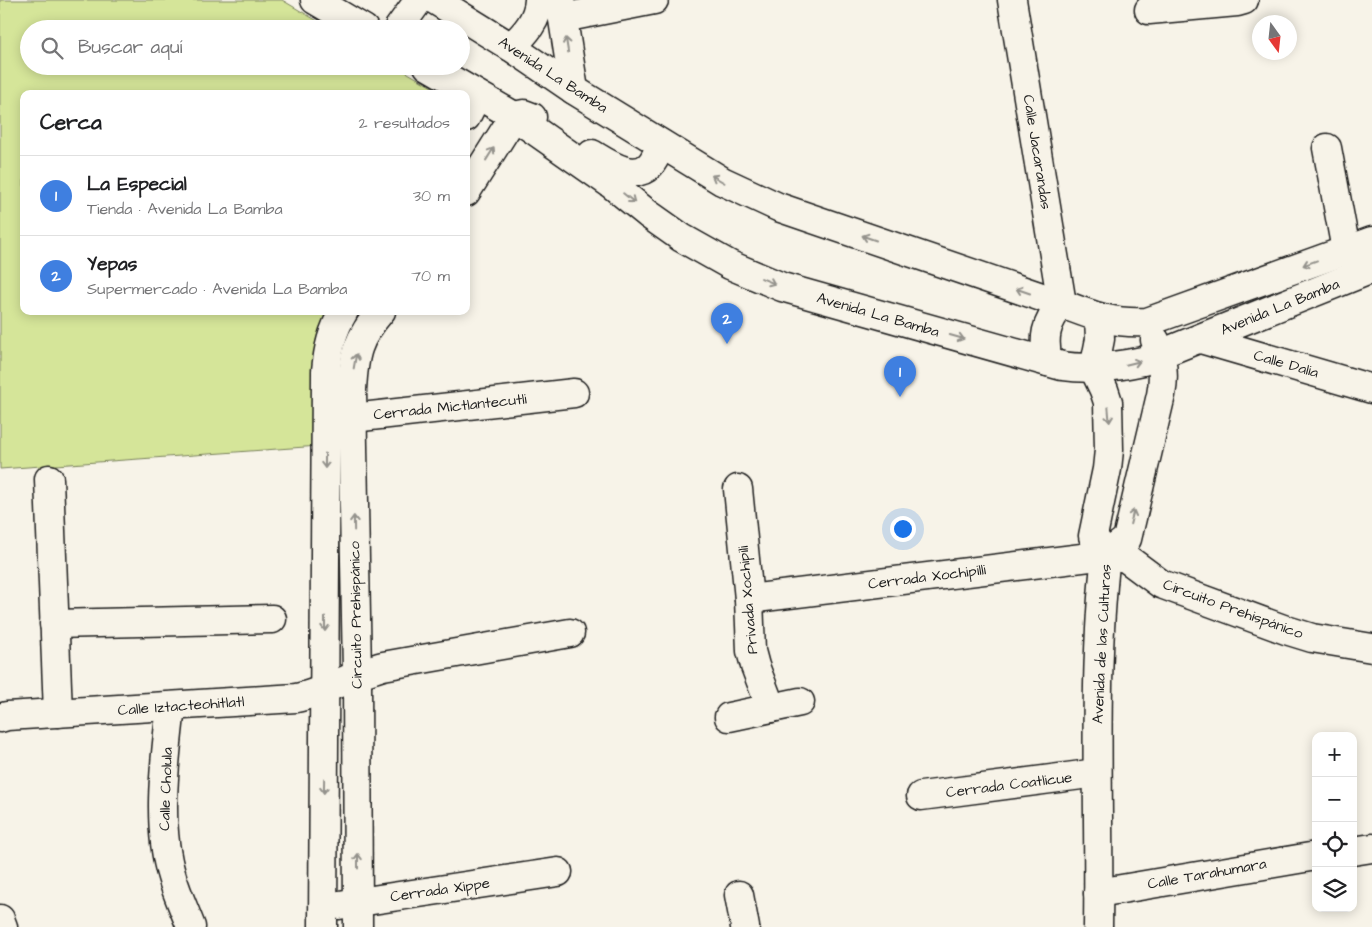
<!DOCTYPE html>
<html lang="es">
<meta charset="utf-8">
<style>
:root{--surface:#fff;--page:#f6f6f6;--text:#202124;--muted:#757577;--line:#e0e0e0;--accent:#d1495b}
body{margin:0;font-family:"Architects Daughter",sans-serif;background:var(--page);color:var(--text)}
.controls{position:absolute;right:15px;bottom:15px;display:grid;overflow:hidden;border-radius:10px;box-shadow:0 2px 12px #0003}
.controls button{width:45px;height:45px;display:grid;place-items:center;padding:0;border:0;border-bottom:1px solid var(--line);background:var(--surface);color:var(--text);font:25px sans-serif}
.compass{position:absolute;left:1252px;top:15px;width:45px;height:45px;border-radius:50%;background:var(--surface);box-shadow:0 2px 12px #0003;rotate:165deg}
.you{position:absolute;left:902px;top:528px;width:18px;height:18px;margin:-12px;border:4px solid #fff;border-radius:50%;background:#1a73e8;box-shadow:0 0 0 8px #1a73e833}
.badge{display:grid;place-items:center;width:32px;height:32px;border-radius:50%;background:var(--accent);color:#fff;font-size:16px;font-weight:700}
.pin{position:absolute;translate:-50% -41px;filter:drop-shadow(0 1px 2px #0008)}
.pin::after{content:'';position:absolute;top:26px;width:18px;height:15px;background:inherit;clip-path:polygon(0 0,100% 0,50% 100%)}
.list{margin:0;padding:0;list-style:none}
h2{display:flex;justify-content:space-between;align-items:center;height:65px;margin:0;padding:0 20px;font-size:21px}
h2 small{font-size:16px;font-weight:400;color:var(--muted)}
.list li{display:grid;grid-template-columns:32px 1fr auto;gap:15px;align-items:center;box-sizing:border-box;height:80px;padding:0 20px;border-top:1px solid var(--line)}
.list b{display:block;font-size:19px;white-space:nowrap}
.list p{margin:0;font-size:16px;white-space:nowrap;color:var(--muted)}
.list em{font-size:16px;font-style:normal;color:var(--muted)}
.icon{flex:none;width:28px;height:28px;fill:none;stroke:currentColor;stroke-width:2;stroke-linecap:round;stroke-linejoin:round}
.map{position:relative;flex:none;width:1372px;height:927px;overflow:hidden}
.search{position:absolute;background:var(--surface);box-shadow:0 2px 12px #0003;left:20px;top:20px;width:450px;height:55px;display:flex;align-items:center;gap:12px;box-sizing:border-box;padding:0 18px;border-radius:28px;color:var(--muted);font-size:19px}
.panel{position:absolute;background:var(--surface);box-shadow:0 2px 12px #0003;left:20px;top:90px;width:450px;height:225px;border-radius:10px}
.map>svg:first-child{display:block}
</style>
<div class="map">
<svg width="1372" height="927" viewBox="0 0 1372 927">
<rect width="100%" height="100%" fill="#f7f3e8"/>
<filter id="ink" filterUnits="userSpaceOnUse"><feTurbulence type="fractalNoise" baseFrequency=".02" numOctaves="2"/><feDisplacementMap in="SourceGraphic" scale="10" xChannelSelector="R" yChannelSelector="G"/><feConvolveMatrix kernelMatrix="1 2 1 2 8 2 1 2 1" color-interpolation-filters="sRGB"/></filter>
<g filter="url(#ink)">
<polygon fill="#d5e599" stroke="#78805a" points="0,0 282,0 331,29 29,29 29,66 396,66 444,94 24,94 24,311 332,311 323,321 316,351 319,446 0,469"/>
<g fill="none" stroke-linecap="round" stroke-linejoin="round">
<defs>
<g id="minor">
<polyline points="315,0 364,29"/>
<path d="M435,0L511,47L574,90L722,181L778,207L1062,304C1094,316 1112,324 1147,322L1372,241"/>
<polyline points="560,0 574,90"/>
<path d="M1012,0L1062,304C1045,323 1043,338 1048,362"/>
<polyline points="1149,10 1237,2 1244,0"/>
<polyline points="563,18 654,0"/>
<polyline points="398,29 419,0"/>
<path d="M511,47C525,34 538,20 539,0"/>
<path d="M428,66L514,116L611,184L648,214L682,238L730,265L782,287L1062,366C1090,370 1115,367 1143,361L1372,269"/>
<polyline points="466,117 477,95"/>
<polyline points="1327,148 1346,250"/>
<path d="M592,154C607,163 634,182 650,165C655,160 658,151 661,144"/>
<polyline points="466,192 514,116 524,114 532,117"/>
<polyline points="1201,339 1372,389"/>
<polyline points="335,420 574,393"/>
<polyline points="49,479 58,713"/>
<polyline points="738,489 749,599 751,651 755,666 771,708"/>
<path d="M1106,555L1127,539L1161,395C1165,375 1163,358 1155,340"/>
<polyline points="749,599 1106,555 1126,558 1161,584 1286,630 1312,638 1372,648"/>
<polyline points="54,624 272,619"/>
<path d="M171,707C165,760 156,825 172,877C177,894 185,911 191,927"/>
<polyline points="729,717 800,702"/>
<path d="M0,718L7,716L296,698C326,692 353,674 383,666L570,633"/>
<polyline points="921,796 1097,773"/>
<polyline points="1353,851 1372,848"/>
<polyline points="1098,893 1316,856"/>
<polyline points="739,895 745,927"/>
<polyline points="339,905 558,872"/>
<polyline points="0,919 3,927"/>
<path d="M323,927L326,371C328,349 332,331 344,311"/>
<path d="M358,927L357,674L352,390C354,354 357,339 381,311"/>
<path d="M1098,927C1100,803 1092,678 1106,555L1093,536L1107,469L1109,450L1108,402L1104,390L1094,369L1100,339L1099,318"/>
</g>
</defs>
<use href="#minor" stroke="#1c1c1c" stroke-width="31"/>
<use href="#minor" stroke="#f7f3e8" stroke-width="28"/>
</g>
<defs><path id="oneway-shaft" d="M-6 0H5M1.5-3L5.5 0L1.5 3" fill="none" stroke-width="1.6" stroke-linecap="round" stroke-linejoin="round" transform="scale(1.25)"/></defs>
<g stroke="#94928c">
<use href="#oneway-shaft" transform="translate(567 45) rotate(-99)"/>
<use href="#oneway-shaft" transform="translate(490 154) rotate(-58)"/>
<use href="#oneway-shaft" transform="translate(718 179) rotate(-150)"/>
<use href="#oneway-shaft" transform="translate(629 198) rotate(39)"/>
<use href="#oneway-shaft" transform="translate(869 238) rotate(-161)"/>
<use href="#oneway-shaft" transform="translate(1310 263) rotate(160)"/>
<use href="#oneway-shaft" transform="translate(768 281) rotate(23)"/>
<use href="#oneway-shaft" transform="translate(1023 291) rotate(-161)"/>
<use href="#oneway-shaft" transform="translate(957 337) rotate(16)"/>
<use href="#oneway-shaft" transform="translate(355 361) rotate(-80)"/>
<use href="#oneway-shaft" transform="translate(1133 363) rotate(-13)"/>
<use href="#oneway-shaft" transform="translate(1109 415) rotate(85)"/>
<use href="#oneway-shaft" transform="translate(325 461) rotate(90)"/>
<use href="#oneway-shaft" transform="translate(1132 517) rotate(-76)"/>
<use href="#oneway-shaft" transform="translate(354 523) rotate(-91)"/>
<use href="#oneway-shaft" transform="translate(325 624) rotate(90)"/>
<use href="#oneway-shaft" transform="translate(324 786) rotate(91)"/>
<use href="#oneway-shaft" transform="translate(358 861) rotate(-90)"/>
</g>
</g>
<g text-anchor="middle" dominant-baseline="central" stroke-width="4.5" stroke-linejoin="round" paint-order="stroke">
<g font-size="15" fill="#1c1c1c" stroke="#f7f3e8">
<text transform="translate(553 75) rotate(33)">Avenida La Bamba</text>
<text transform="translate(1037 152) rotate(81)">Calle Jacarandas</text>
<text transform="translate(1280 307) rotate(-22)">Avenida La Bamba</text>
<text transform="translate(878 315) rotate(16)">Avenida La Bamba</text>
<text transform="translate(1286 364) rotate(16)">Calle Dalia</text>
<text transform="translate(450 407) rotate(-6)">Cerrada Mictlantecutli</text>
<text transform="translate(927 577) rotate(-7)">Cerrada Xochipilli</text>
<text transform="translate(748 600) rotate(-95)">Privada Xochipili</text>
<text transform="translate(1233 609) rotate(20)">Circuito Prehispánico</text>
<text transform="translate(356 615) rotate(-91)">Circuito Prehispánico</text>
<text transform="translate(1102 644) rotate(-87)">Avenida de las Culturas</text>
<text transform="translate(181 706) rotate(-4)">Calle Iztacteohitlatl</text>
<text transform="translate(1009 785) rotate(-7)">Cerrada Coatlicue</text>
<text transform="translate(166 789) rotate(-88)">Calle Cholula</text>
<text transform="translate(1207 874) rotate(-10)">Calle Tarahumara</text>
<text transform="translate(440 890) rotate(-8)">Cerrada Xippe</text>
</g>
</g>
</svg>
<div class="controls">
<button>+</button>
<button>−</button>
<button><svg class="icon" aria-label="locate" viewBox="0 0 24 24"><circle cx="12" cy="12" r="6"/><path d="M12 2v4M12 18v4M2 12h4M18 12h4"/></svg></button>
<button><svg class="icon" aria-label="layers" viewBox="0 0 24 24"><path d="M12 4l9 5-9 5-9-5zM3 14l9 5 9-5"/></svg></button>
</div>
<svg class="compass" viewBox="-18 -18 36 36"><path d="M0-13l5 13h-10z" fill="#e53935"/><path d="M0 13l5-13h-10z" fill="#757577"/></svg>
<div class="you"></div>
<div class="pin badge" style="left:900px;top:397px;background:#3f7fe0">1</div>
<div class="pin badge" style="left:727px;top:344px;background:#3f7fe0">2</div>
<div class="search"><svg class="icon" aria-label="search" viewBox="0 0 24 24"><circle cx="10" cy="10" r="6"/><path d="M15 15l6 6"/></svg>Buscar aquí</div>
<section class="panel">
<h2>Cerca<small>2 resultados</small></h2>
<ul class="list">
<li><span class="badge" style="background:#3f7fe0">1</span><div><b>La Especial</b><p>Tienda · Avenida La Bamba</p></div><em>30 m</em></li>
<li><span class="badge" style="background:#3f7fe0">2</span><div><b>Yepas</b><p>Supermercado · Avenida La Bamba</p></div><em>70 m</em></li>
</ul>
</section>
</div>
